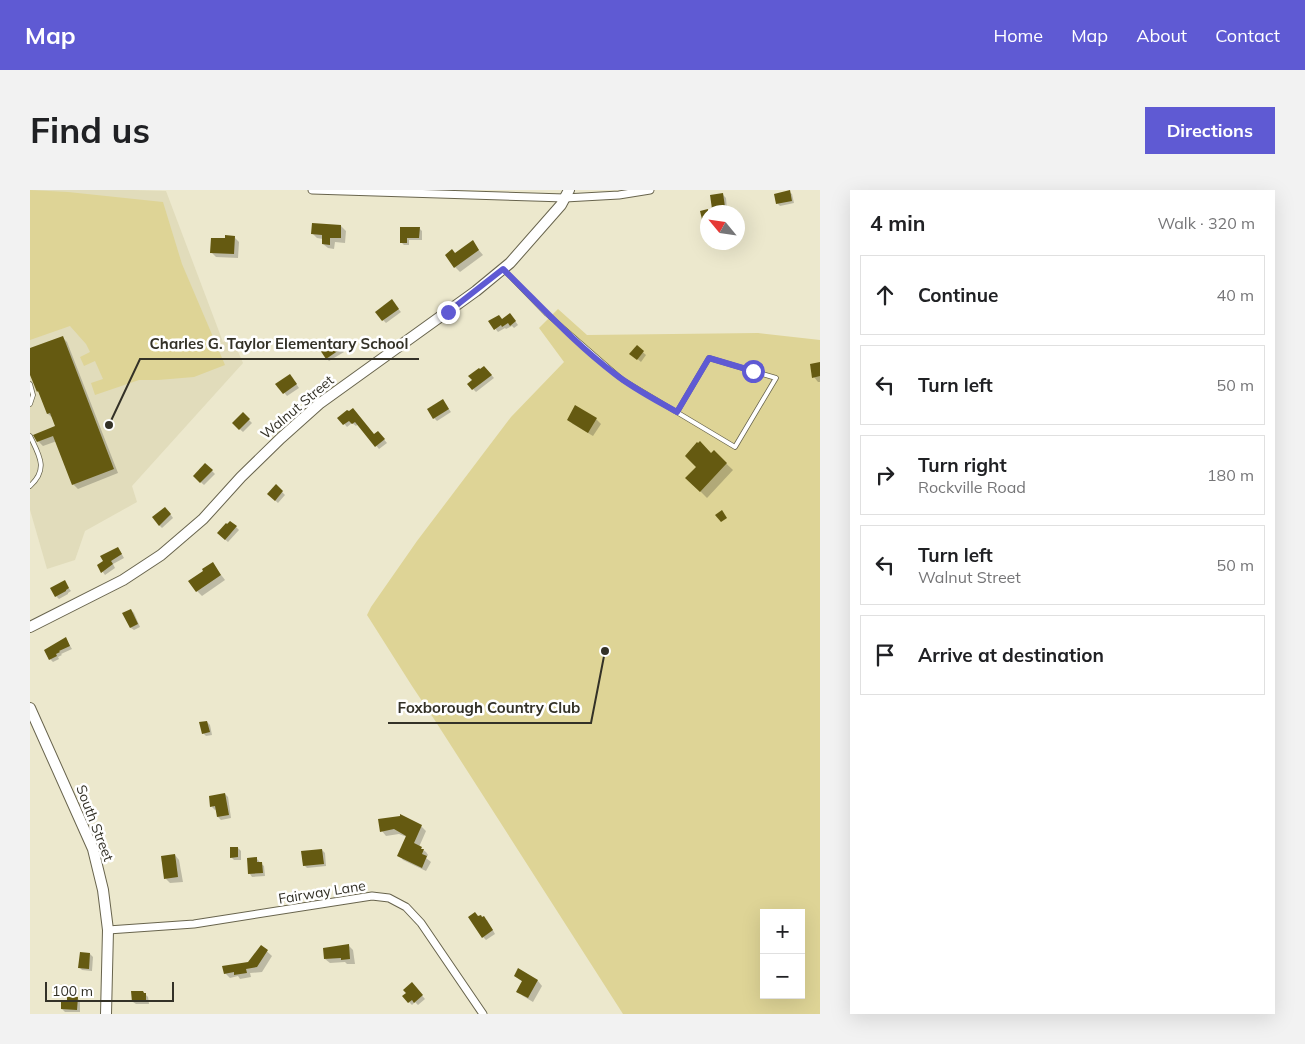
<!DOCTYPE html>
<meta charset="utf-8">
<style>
:root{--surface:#fff;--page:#f2f2f2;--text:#202124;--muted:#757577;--line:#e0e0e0;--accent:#5f5ad3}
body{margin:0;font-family:Mulish,sans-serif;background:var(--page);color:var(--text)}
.controls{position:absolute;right:15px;bottom:15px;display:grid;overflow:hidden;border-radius:0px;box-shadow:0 5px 20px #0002}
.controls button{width:45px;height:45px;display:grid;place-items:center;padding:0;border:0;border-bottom:1px solid var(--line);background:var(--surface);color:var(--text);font:25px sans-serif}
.compass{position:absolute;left:670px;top:15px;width:45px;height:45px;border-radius:50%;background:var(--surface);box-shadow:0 5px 20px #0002;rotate:299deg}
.scale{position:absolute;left:15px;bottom:12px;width:129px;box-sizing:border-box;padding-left:5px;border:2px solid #333127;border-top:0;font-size:14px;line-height:18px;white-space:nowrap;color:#333127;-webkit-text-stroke:4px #fff;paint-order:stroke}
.stop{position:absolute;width:15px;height:15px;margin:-11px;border:4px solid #5f5ad3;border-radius:50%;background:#fff}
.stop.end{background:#5f5ad3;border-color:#fff;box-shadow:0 1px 5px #0008}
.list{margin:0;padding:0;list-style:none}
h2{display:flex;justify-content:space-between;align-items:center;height:65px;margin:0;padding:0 20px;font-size:21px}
h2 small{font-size:16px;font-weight:400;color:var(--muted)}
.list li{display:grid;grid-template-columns:32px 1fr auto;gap:15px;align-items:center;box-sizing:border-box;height:80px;margin:0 10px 10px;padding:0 10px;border:1px solid var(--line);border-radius:0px}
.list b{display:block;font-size:19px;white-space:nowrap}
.list p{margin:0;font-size:16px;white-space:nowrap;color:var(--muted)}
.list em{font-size:16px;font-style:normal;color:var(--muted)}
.icon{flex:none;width:28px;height:28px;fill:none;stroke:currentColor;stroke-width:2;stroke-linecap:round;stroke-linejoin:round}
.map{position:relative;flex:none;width:790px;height:824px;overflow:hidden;border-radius:0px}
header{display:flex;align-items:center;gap:30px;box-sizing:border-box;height:70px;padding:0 25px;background:var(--accent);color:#fff}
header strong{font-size:24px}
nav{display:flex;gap:28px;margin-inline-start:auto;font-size:18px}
.intro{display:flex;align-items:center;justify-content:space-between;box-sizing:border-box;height:120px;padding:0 30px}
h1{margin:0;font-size:35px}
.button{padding:12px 22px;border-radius:0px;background:var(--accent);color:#fff;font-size:18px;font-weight:700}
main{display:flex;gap:30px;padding:0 30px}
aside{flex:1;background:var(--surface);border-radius:0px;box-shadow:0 5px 20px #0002}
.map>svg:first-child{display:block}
</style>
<header>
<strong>Map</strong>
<nav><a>Home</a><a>Map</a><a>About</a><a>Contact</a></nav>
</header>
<div class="intro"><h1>Find us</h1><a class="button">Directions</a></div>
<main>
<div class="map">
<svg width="790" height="824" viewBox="0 0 790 824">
<rect width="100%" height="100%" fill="#ece8cd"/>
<polygon fill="#e1dcbb" points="0,0 103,0 136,1 193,152 202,148 213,173 102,296 107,312 55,341 45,370 17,379 0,320"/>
<g fill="#ded496" fill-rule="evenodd">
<polygon points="0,0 38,2 133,12 152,74 195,175 164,187 128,190 109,190 65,205 61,193 73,189 65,171 54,176 50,167 60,162 56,154 40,136 0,150"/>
<path d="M528,119L557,145L728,143L790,150V824H593L404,529L382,496L337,425L341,417L387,351L481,227L534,172L509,138ZM734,723H771V805H734Z"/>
</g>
<g fill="#0003">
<polygon points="759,2 762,4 764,13 750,16 747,13"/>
<polygon points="693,5 696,8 697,20 686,21 683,18"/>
<polygon points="311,36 316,41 315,53 305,52 304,59 298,58 293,54 293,49 287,48 282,43"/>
<polygon points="389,38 392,41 392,50 379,50 379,55 374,55 371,52"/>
<polygon points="204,47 209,52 208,68 186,67 181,62 196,49"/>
<polygon points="442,52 453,65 430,82 425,77"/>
<polygon points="364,114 371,122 356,133 353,130"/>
<polygon points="480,124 488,135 484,138 482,136 476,139 475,138 468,142 460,132 472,130"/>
<polygon points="32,147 37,152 88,283 48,299 43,294 27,251 13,256 8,251 27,237 24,229 18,224 0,182 0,160"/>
<polygon points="308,154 314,162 299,171 297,169"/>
<polygon points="607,157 616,165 611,172 604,166"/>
<polygon points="790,174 790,192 788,192 784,187"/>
<polygon points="457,180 464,188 446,202 443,199"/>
<polygon points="262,188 269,198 257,206 247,194"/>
<polygon points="413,211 421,222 407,231 404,228"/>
<polygon points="317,221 344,246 351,246 357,253 349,259 328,234 326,236 322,233 317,237 309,228"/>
<polygon points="213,224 222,233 213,242 203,233"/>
<polygon points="566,229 571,234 563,246 543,234 538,230"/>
<polygon points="684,262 703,280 677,308 657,288"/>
<polygon points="175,274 185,284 174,295 164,286"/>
<polygon points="246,296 255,305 248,313 238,304"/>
<polygon points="138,321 143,328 132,338 129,335"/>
<polygon points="206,337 209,340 198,352 191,346"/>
<polygon points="90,361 94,368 83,374 85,378 75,385 68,375"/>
<polygon points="182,373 195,390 172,406 167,401 175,382"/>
<polygon points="34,392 41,401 38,403 38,404 29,409 26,406"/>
<polygon points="101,420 104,423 110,437 104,440 101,438"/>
<polygon points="36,449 42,459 31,464 32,465 28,467 29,469 23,472 20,469"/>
<polygon points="177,532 180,535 182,545 176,546 173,543"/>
<polygon points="195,604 198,607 201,628 191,630 188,627 187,619 185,620 182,617"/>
<polygon points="371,626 391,636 396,641 389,657 396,662 398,665 396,668 401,672 396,681 373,670 369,665 377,647 369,644 356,646 352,641"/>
<polygon points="208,658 211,661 211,670 204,670 201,667"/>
<polygon points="292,660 295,663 296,676 277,678 274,675"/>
<polygon points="145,665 149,670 153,692 140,693 136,689"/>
<polygon points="226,668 229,671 230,673 234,676 235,686 222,687 220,684"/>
<polygon points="448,728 457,730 465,744 456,750 453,747"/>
<polygon points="231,756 242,766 232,782 220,783 221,787 210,789 208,786 200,788 195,783 219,773"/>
<polygon points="319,756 323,760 325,774 317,774 315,772 300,773 295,769"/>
<polygon points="60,764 63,767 62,781 52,780 49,777"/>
<polygon points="488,780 508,791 512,796 503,812 493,806 488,801 493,792 485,786"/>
<polygon points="382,794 395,809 388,815 385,812 382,815 374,807"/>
<polygon points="113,802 118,807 119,814 106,814 103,812"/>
<polygon points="47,808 50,811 50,822 35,822 32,819"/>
</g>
<g fill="#655a11">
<polygon points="760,0 762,11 746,14 744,4"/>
<polygon points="693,3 695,17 682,19 680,5"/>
<polygon points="678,19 678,41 675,42 670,21"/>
<polygon points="282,33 311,35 311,48 300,48 300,55 292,54 292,45 281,44"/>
<polygon points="370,37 390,37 389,48 377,48 377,53 370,53"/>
<polygon points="195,45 205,46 204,64 180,63 181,48 195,48"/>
<polygon points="443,50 449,60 424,78 415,65 422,59 425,63"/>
<polygon points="362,109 369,119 352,131 345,122"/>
<polygon points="480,123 486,131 480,136 478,133 472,137 471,135 464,140 458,131 469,125 472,129"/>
<polygon points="33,146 84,279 42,295 23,246 7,252 3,245 25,236 20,223 17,224 8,201 7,202 0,185 0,158"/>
<polygon points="306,150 312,158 296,169 290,160"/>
<polygon points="607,155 614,161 607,170 599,164"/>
<polygon points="790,172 790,186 782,188 780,174"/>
<polygon points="454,176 462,185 442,200 437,194 442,190 438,186 449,178 450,179"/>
<polygon points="260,184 267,194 253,204 245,194"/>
<polygon points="413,209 419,219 403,229 397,219"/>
<polygon points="545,215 567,228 558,243 537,230"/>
<polygon points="323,218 344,244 348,241 355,249 345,257 325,232 322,234 319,231 313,235 307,228 317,220 319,221"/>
<polygon points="213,222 220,229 209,240 202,233"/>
<polygon points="670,251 681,263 684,260 697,273 670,302 655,288 666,277 655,266 667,252 668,253"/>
<polygon points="175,273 183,280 170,293 163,286"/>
<polygon points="246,294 253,301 245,311 237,304"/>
<polygon points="135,317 141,324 129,336 122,327"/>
<polygon points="692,320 697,328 691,332 685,325"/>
<polygon points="200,331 207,336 195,350 187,343 196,333 197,334"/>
<polygon points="88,357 92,364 81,371 83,374 71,383 67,375 73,371 70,366"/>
<polygon points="183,372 191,385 166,402 158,391 173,381 172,379"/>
<polygon points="35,390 39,398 36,400 36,401 25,407 20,398"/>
<polygon points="101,419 108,434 100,438 92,423"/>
<polygon points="36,447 40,456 29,461 30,462 26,464 27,466 19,470 14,460"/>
<polygon points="177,531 180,542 172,544 169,532"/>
<polygon points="195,603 199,625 187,627 185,616 180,617 179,606"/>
<polygon points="370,624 392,635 384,653 392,657 391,659 394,659 392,664 397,666 392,678 367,666 376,646 364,639 350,642 348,629 370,626"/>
<polygon points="200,657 208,657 208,667 200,668"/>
<polygon points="292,659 294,674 273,676 271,661"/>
<polygon points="145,664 148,687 134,689 131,666"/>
<polygon points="227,667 227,672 232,672 233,683 218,684 217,668"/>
<polygon points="445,722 448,726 451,725 452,727 454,726 463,740 452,748 438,727"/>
<polygon points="319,754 320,769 311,770 311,768 294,769 293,758"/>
<polygon points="231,755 238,760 227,777 216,779 217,783 204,785 204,782 194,784 192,776 218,772"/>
<polygon points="50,762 60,763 59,779 48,778"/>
<polygon points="488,778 508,790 498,808 486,802 492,791 484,786"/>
<polygon points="382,792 393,805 384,813 382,810 378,813 372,806 376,803 373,800"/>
<polygon points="101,801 113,801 114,803 116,803 116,811 102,812"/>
<polygon points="37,807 48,807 47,820 31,819 31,810 37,810"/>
</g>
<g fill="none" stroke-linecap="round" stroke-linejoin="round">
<defs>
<g id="lane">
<polyline points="473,79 517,124 587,185 593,190 705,257 746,188 679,168 647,222"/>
<polyline points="0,194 3,205 0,214"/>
<path d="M0,246C9,265 19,279 0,296"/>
</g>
<g id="street">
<polyline points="282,0 535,8 589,5 620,0"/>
<polyline points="78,740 164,734 342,706 359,708 376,717 391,733 453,824"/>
</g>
<g id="secondary">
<polyline points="0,437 93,390 131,365 173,329 211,287 251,248 289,214 446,101 480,73 531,15 539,0"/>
<polyline points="0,518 63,659 73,700 78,740 76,824"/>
</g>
</defs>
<use href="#lane" stroke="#68644d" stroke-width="5.5"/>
<use href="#street" stroke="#68644d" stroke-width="9"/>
<use href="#secondary" stroke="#68644d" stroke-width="12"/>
<use href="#lane" stroke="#fff" stroke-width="4"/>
<use href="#street" stroke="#fff" stroke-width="7"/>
<use href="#secondary" stroke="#fff" stroke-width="10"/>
</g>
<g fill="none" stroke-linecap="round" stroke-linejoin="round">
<path stroke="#5f5ad3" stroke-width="6" d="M418,122L473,79C510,115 544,153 585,184C604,199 626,210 647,222L679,168L723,181"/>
</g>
<g text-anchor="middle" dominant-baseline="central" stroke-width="5" stroke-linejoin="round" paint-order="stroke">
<g font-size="14" fill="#333127" stroke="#fff">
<text transform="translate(267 217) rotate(-40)">Walnut Street</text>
<text transform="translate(65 633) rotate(69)">South Street</text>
<text transform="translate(292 702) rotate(-9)">Fairway Lane</text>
</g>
</g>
<path fill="none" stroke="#333127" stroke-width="2" d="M79 235L110 169H389M575 461L561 533H358"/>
<g fill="#333127" stroke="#fff" stroke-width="2">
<circle cx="79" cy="235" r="5"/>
<circle cx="575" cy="461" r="5"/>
</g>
<g font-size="15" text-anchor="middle" font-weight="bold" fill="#333127" stroke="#fff" stroke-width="5" stroke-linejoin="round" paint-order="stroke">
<text x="249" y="159">Charles G. Taylor Elementary School</text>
<text x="459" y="523">Foxborough Country Club</text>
</g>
</svg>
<div class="controls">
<button>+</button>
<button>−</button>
</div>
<svg class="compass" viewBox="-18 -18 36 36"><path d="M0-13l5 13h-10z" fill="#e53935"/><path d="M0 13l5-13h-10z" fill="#757577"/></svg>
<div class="scale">100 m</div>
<div class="stop" style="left:723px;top:181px"></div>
<div class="stop end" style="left:418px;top:122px"></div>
</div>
<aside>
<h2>4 min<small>Walk · 320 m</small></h2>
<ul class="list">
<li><svg class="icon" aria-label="ahead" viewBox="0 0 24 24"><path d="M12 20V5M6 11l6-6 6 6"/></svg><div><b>Continue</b></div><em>40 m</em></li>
<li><svg class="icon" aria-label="left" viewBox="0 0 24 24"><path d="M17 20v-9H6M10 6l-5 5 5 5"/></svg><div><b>Turn left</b></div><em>50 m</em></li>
<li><svg class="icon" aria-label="right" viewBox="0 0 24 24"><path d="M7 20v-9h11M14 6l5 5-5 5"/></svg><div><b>Turn right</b><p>Rockville Road</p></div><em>180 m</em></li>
<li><svg class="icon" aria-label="left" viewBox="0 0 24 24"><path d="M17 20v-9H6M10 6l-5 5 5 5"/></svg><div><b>Turn left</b><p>Walnut Street</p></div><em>50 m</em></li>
<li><svg class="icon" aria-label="arrive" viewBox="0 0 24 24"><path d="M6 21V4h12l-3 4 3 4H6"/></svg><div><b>Arrive at destination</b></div></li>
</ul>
</aside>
</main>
